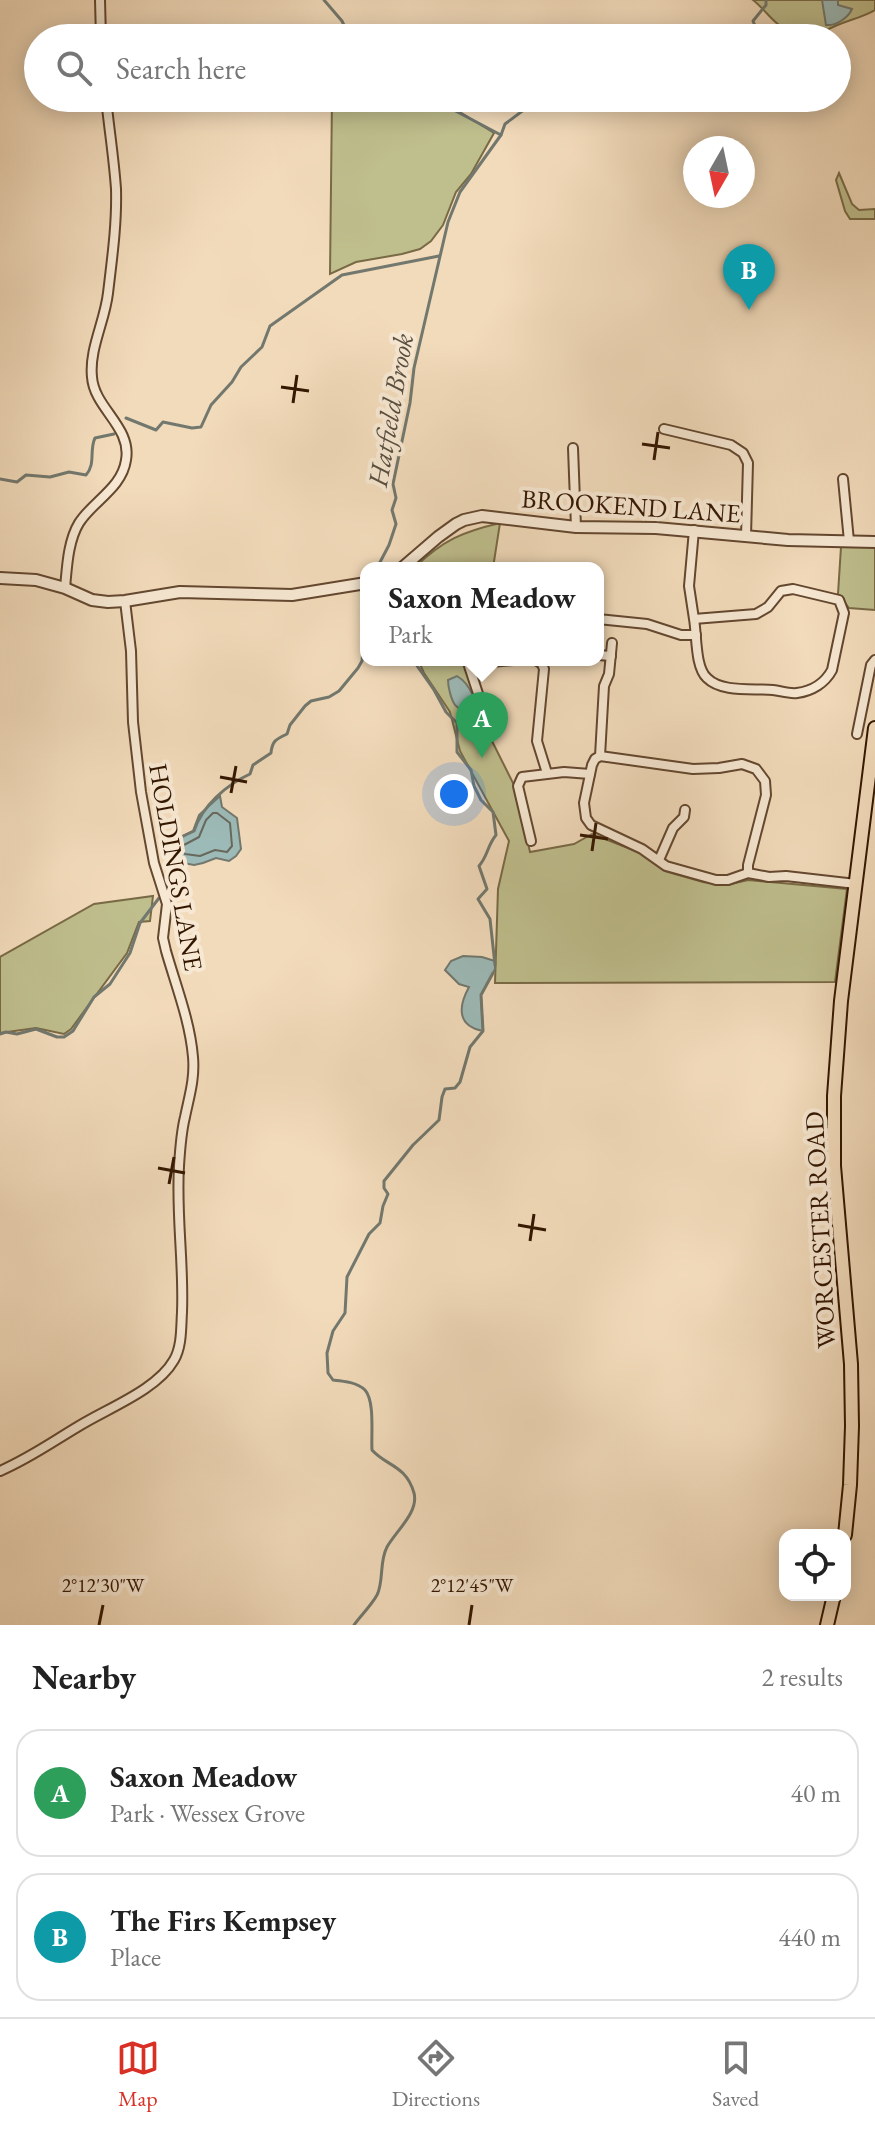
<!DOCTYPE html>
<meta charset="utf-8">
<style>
:root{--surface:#fff;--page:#f6f6f6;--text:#222;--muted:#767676;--line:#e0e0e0;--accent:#d93025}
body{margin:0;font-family:"EB Garamond",serif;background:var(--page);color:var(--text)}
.controls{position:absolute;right:24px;bottom:24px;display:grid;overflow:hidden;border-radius:16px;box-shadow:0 4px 20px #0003}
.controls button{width:72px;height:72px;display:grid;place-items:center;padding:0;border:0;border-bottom:2px solid var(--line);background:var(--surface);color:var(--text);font:40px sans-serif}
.compass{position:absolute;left:683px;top:136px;width:72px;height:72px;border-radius:50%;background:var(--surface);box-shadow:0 4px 20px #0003;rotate:189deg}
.you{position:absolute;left:454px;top:794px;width:28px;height:28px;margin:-20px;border:6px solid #fff;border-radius:50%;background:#1a73e8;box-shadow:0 0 0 12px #1a73e833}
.badge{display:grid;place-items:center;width:52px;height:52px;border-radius:50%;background:var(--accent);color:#fff;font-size:26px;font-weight:700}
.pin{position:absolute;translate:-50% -66px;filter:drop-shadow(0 2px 4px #0008)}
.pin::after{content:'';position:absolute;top:42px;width:28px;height:24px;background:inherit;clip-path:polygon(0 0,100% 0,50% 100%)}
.popup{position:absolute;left:360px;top:562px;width:244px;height:104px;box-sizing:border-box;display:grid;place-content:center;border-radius:16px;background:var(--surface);filter:drop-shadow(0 2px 6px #0005);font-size:26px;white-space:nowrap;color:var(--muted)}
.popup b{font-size:30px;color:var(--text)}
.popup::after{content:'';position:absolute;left:50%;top:100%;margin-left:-16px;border:16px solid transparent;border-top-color:var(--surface)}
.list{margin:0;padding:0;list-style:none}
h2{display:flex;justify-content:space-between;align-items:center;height:104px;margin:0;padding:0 32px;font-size:34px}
h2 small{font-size:26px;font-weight:400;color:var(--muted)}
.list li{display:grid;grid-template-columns:52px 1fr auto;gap:24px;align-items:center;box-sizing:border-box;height:128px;margin:0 16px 16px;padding:0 16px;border:2px solid var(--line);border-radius:24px}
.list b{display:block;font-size:30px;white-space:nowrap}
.list p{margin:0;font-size:26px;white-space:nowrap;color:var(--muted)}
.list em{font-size:26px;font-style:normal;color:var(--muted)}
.icon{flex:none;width:44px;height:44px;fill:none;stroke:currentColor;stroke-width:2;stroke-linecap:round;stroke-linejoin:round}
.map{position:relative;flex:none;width:875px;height:1625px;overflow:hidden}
.search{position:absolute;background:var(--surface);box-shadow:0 4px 20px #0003;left:24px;right:24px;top:24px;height:88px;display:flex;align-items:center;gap:20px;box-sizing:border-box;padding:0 28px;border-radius:44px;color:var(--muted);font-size:30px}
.sheet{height:392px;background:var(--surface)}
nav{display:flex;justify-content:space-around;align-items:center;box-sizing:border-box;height:112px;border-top:2px solid var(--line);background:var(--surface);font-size:22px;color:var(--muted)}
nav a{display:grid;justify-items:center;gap:4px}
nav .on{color:var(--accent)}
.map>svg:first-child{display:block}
</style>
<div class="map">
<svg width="875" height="1625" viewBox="0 0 875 1625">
<rect width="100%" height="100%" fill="#f2dbbb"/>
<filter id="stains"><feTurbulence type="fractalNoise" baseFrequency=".0025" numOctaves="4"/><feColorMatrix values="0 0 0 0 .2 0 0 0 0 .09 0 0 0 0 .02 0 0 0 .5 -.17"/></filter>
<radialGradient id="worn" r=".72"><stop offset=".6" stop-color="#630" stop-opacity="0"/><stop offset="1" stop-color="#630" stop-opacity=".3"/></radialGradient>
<g fill="#bfbe8d" stroke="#796a46" stroke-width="2">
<path d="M753,0H875V10C859,19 843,21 827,30L828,38H796C791,31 786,30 779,25C771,19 762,7 753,0Z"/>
<polygon points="332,98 437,98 494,133 471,174 456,192 443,225 431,241 420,249 402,254 356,262 330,274"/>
<polygon points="839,173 852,204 859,210 875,209 875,219 850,219 845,211 836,180"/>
<path d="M500,523L493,568H414C443,540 462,532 500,523Z"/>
<polygon points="841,547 875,547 875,610 849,608 838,594"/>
<polygon points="418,660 463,660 484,725 515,787 530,852 574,844 592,834 641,853 665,871 703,882 727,885 748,880 847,889 835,982 495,983 498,889 509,841 460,751 450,712 424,673"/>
<polygon points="153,896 150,921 139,922 127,953 71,1029 64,1034 36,1028 0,1033 0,957 94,904"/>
</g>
<g fill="#9cbab7" stroke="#72786e" stroke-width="2">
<path d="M822,0H838V5L852,9C848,18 836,26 826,25Z"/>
<path d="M457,676C469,683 480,704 475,718H469C465,711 460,710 455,705C451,699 448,687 448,680Z"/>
<polygon points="220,796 222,807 237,818 241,849 236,856 229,861 216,858 203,863 194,865 178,862 171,865 177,839 193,831 199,815"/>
<path d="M463,956L482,957L495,961V969L481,995L483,1031C457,1026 458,1007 469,987L459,984L445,970L451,961Z"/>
</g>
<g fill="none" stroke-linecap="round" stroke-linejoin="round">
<polygon stroke="#68685c" stroke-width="2" points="213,813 217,813 230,823 232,846 227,852 215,850 200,856 185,854 183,851 184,845 199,837 206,820"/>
<g stroke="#72786e" stroke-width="3">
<polyline points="324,0 342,21 350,38"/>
<polyline points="760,38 753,21 766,5 766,0"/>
<polyline points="431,98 501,135"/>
<polyline points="126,418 156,430 163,422 192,428 201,427 211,405 232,382 241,367 262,347 270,326 342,275 439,256"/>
<path d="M0,479L17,482L26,475L50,477L69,472L86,475C96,464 89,450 95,438L114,434"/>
<polyline points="377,568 389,545 396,524 392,510 396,498 393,484 410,403 414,368 448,222 460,192 501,135 505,124 525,109 560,98"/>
<path d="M413,660L434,690L446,712L457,723V752L471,770L474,786L481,800L493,812L496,835C487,846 488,856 479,866L487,889L478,899L490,919L495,965"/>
<path d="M167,887L171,880V865L177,839L194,831C202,806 226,785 250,774L253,765L271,753C272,741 276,739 287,734L290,725L305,706L311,701L329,697L339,691L358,668L362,661L366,617"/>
<polyline points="0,1034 6,1032 17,1034 36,1029 57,1037 64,1037 73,1031 94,997 110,984 130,953 140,923 159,898"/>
<path d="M354,1625C361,1615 371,1606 377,1595C384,1581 379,1562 387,1547C396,1531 419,1512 414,1493C406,1465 386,1466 372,1450C371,1435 375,1401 365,1390C357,1382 343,1381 333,1380L328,1373L327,1353L333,1331L345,1313L347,1277L369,1234L380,1223L383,1206L388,1194L384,1188V1181L413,1145L439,1120L442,1097L445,1089L455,1088L460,1082L470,1047L483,1031L481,995L493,973"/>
</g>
<defs>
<g id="minor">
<polyline points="100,0 101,38"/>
<polyline points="664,429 731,445 743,453 748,463 746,536"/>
<polyline points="573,448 576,527"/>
<polyline points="843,479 849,541"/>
<path d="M694,530L689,586L694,619L756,614L768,607L781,591L793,589L839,600L844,613L832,670C825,683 812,691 797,693C789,694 781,691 773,690C753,688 722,693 707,678C695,667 697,636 694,619"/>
<path d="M65,588C67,567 68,541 79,523C93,501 122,488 126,460C132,427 94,408 92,377C89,349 105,321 108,293C112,259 117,224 116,189C114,159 109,128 106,98"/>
<polyline points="598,619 647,624 681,635 696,635"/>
<polyline points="612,643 609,674 604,686 600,756 595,759 592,765 584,803 586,818 591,825 642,849 666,866 716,880 728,880 748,873 769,877 786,876 856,884"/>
<polyline points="598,655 611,656"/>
<polyline points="467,660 488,724"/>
<polyline points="536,660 542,664 544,669 537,741 547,773"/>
<polyline points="470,668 491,662 513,660"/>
<polyline points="857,734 871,665 875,660"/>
<polyline points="600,756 693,769 719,768 742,764 756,769 765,781 766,795 748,865 748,873"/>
<polyline points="531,841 518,786 522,777 564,772 590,774"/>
<polyline points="659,860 673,828 684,817 685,810"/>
<path d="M0,1471C30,1458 52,1442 79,1426C108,1408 157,1390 174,1360C182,1346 181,1328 182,1312C184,1263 176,1215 179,1166C180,1150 181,1133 185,1117C189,1097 195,1079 193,1057C190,1021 176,986 166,951L163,938L167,904L154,863L141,792L133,722L131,651L125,601"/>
</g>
<g id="tertiary">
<polyline points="402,568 438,537 456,524 464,520 482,516 576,527 656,528 788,540 875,542"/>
<polyline points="0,578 36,580 65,588 92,600 108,602 125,601 180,592 292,595 366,583"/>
</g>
<g id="primary">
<polyline points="845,1535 850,1485 852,1426 851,1364 834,1166 834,1096 841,1001 875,728"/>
<polyline points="827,1625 834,1595"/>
</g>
</defs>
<use href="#minor" stroke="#63472f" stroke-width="12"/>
<use href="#tertiary" stroke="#63472f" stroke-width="14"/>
<use href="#primary" stroke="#331600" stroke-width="16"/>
<use href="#minor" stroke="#f7e8d3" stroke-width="8"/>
<use href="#tertiary" stroke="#f7e8d3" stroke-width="10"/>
<use href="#primary" stroke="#f2dbbb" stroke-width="12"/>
</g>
<path fill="none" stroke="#331600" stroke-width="3" d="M281,387L309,391M293,403L297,375M642,444L670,448M654,460L658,432M220,777L247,782M231,793L236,766M580,835L608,839M592,851L596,823M158,1168L185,1173M169,1184L174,1157M518,1225L546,1230M530,1241L534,1214M99,1625L103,1605M469,1625L472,1605"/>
<g text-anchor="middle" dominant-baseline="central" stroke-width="8" stroke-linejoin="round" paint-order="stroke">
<g font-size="26" fill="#331600" stroke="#f7e8d3">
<text transform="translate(631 506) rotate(4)">BROOKEND LANE</text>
<text transform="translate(176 867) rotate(80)">HOLDINGS LANE</text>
<text transform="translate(820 1230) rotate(-93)">WORCESTER ROAD</text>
</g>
<g font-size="28" font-style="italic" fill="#584f40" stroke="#f7e8d3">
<text transform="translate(390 410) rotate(-80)">Hatfield Brook</text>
</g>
</g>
<g font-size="20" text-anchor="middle" fill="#331600" stroke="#f7e8d3" stroke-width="8" stroke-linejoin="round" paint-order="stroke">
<text x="103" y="1592">2°12'30"W</text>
<text x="472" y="1592">2°12'45"W</text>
</g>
<rect width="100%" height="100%" filter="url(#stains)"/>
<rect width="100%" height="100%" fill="url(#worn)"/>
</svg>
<div class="controls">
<button><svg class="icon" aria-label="locate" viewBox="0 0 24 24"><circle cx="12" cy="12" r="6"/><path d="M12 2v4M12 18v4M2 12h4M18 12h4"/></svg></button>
</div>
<svg class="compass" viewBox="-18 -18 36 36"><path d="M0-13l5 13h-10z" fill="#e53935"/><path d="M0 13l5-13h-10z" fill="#767676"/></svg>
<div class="you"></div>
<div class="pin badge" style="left:482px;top:758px;background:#2e9e5b">A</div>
<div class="popup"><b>Saxon Meadow</b>Park</div>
<div class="pin badge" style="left:749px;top:310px;background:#0f9aa8">B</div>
<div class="search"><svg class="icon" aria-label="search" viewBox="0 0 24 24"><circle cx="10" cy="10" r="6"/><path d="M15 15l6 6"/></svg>Search here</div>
</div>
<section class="sheet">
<h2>Nearby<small>2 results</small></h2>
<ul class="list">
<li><span class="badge" style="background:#2e9e5b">A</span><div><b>Saxon Meadow</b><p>Park · Wessex Grove</p></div><em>40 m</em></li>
<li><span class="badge" style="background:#0f9aa8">B</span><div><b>The Firs Kempsey</b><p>Place</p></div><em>440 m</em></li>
</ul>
</section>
<nav>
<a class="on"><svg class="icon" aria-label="map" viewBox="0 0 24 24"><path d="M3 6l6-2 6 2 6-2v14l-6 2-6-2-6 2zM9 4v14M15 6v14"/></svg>Map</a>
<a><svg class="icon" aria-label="directions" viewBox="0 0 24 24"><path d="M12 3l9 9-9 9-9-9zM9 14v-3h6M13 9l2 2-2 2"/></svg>Directions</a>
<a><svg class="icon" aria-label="saved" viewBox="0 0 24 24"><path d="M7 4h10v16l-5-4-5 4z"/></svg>Saved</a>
</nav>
